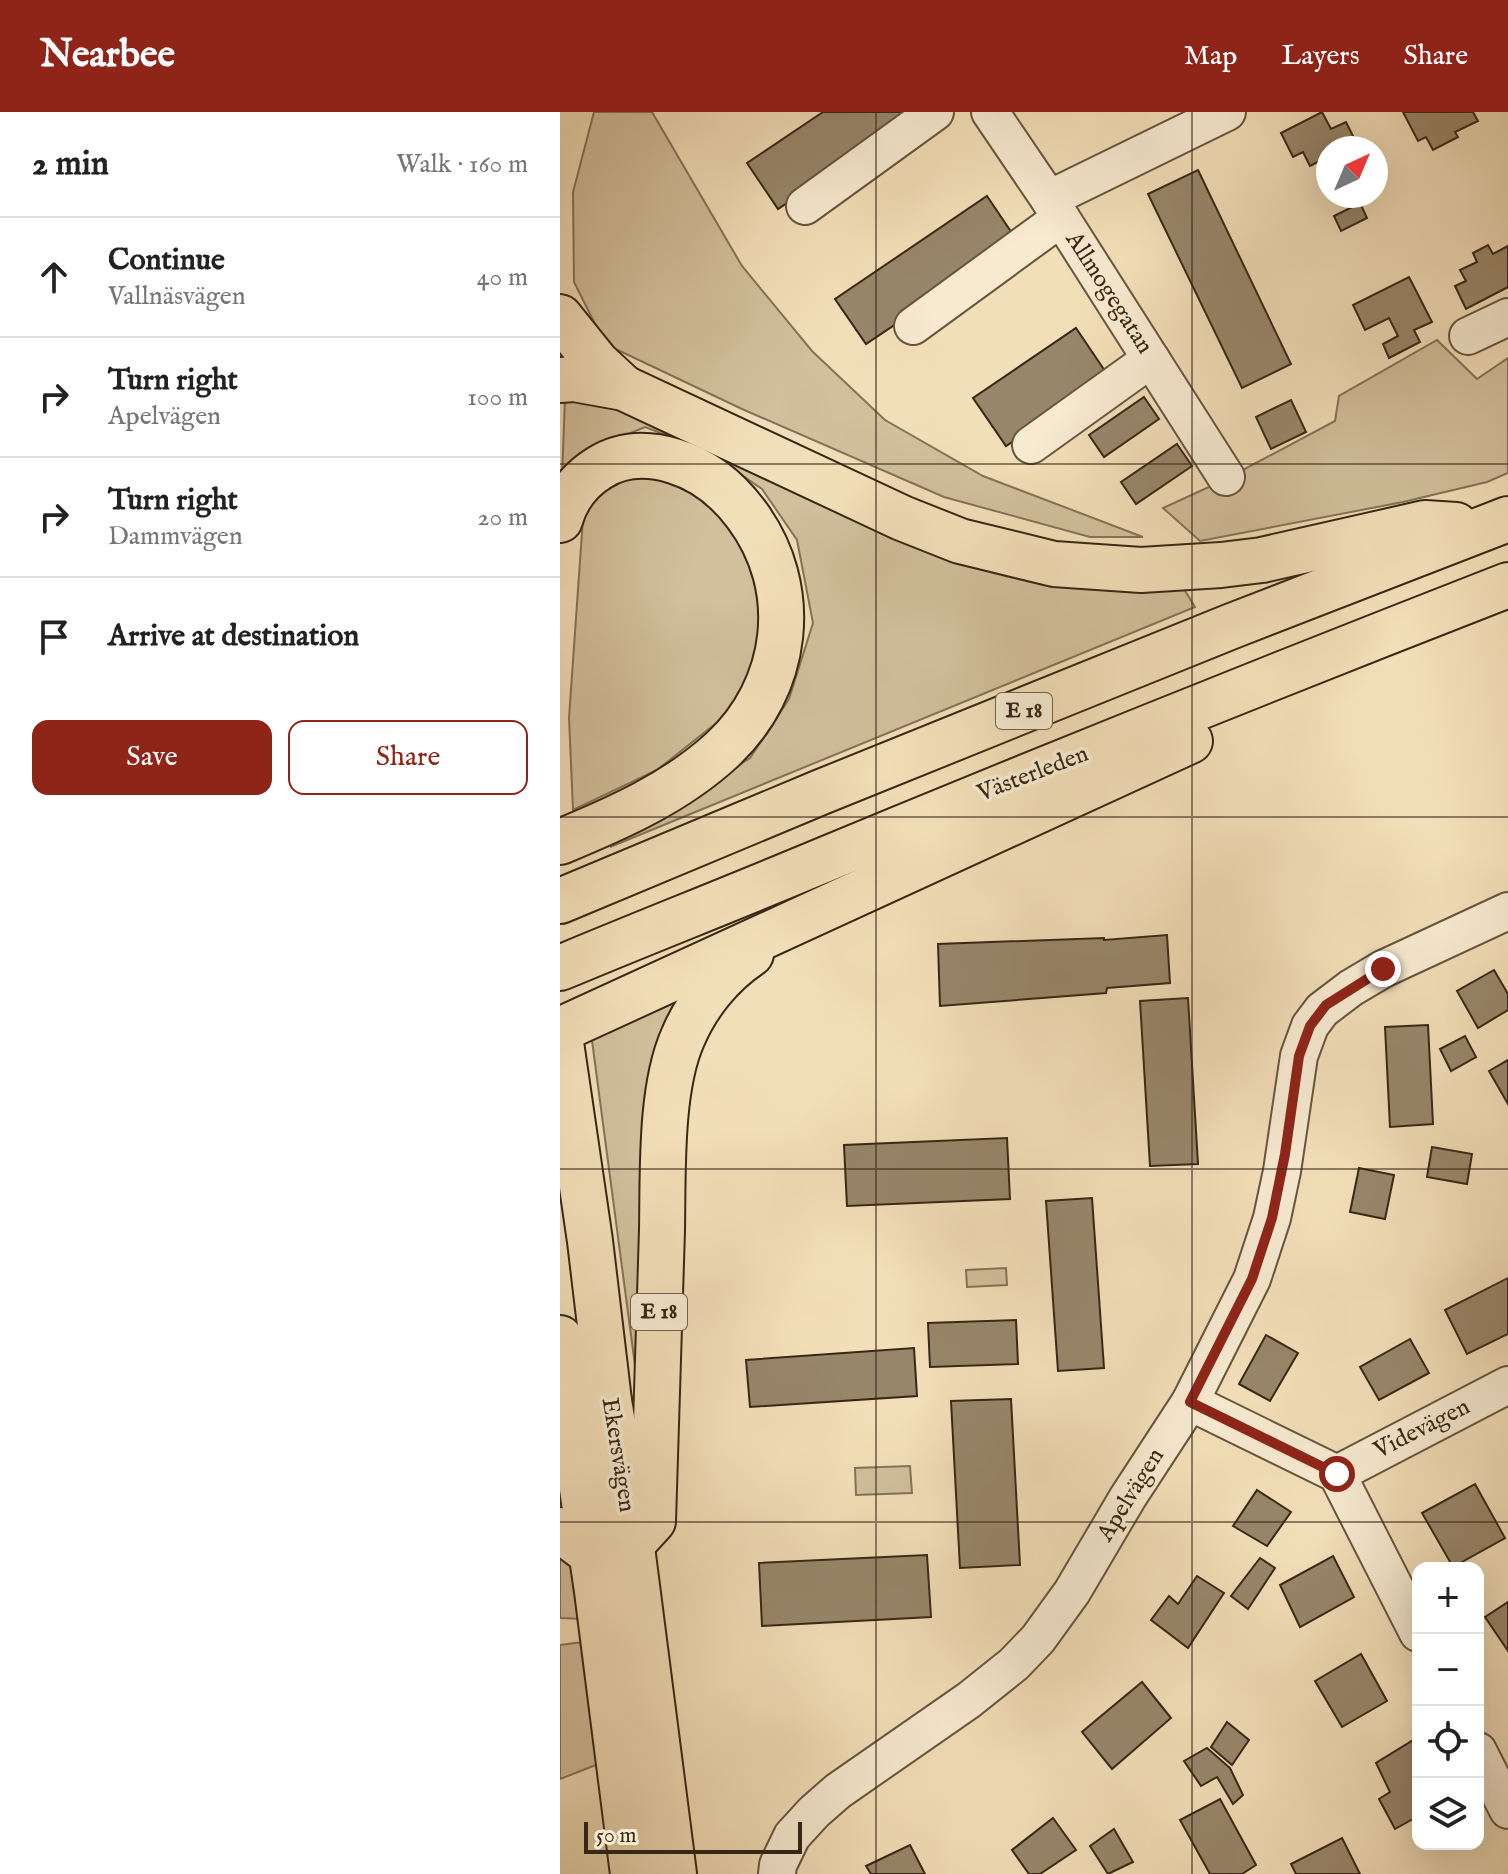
<!DOCTYPE html>
<meta charset="utf-8">
<style>
:root{--surface:#fff;--page:#f2f2f2;--text:#222;--muted:#767676;--line:#e0e0e0;--accent:#8f2418}
body{margin:0;font-family:"IM FELL English",serif;background:var(--page);color:var(--text)}
.controls{position:absolute;right:24px;bottom:24px;display:grid;overflow:hidden;border-radius:16px;box-shadow:0 8px 32px #0002}
.controls button{width:72px;height:72px;display:grid;place-items:center;padding:0;border:0;border-bottom:2px solid var(--line);background:var(--surface);color:var(--text);font:40px sans-serif}
.compass{position:absolute;left:756px;top:24px;width:72px;height:72px;border-radius:50%;background:var(--surface);box-shadow:0 8px 32px #0002;rotate:44deg}
.scale{position:absolute;left:24px;bottom:20px;width:218px;box-sizing:border-box;padding-left:8px;border:4px solid #372715;border-top:0;font-size:22px;line-height:28px;white-space:nowrap;color:#372715;-webkit-text-stroke:6px #f7ead1;paint-order:stroke}
.stop{position:absolute;width:24px;height:24px;margin:-18px;border:6px solid #8f2418;border-radius:50%;background:#fff}
.stop.end{background:#8f2418;border-color:#fff;box-shadow:0 2px 8px #0008}
.list{margin:0;padding:0;list-style:none}
h2{display:flex;justify-content:space-between;align-items:center;height:104px;margin:0;padding:0 32px;font-size:34px}
h2 small{font-size:26px;font-weight:400;color:var(--muted)}
.list li{display:grid;grid-template-columns:52px 1fr auto;gap:24px;align-items:center;box-sizing:border-box;height:120px;padding:0 32px;border-top:2px solid var(--line)}
.list b{display:block;font-size:30px;white-space:nowrap}
.list p{margin:0;font-size:26px;white-space:nowrap;color:var(--muted)}
.list em{font-size:26px;font-style:normal;color:var(--muted)}
.actions{display:flex;gap:16px;padding:24px 32px}
.actions a{flex:1;padding:18px 0;border:2px solid var(--accent);border-radius:16px;text-align:center;font-size:28px;color:var(--accent)}
.actions .main{background:var(--accent);color:#fff}
.icon{flex:none;width:44px;height:44px;fill:none;stroke:currentColor;stroke-width:2;stroke-linecap:round;stroke-linejoin:round}
.map{position:relative;flex:none;width:948px;height:1762px;overflow:hidden}
header{display:flex;align-items:center;gap:48px;box-sizing:border-box;height:112px;padding:0 40px;background:var(--accent);color:#fff}
header strong{font-size:38px}
nav{display:flex;gap:44px;margin-inline-start:auto;font-size:28px}
main{display:flex}
aside{flex:1;background:var(--surface)}
.map>svg:first-child{display:block}
</style>
<header>
<strong>Nearbee</strong>
<nav><a>Map</a><a>Layers</a><a>Share</a></nav>
</header>
<main>
<aside>
<h2>2 min<small>Walk · 160 m</small></h2>
<ul class="list">
<li><svg class="icon" aria-label="ahead" viewBox="0 0 24 24"><path d="M12 20V5M6 11l6-6 6 6"/></svg><div><b>Continue</b><p>Vallnäsvägen</p></div><em>40 m</em></li>
<li><svg class="icon" aria-label="right" viewBox="0 0 24 24"><path d="M7 20v-9h11M14 6l5 5-5 5"/></svg><div><b>Turn right</b><p>Apelvägen</p></div><em>100 m</em></li>
<li><svg class="icon" aria-label="right" viewBox="0 0 24 24"><path d="M7 20v-9h11M14 6l5 5-5 5"/></svg><div><b>Turn right</b><p>Dammvägen</p></div><em>20 m</em></li>
<li><svg class="icon" aria-label="arrive" viewBox="0 0 24 24"><path d="M6 21V4h12l-3 4 3 4H6"/></svg><div><b>Arrive at destination</b></div></li>
</ul>
<div class="actions"><a class="main">Save</a><a>Share</a></div>
</aside>
<div class="map">
<svg width="948" height="1762" viewBox="0 0 948 1762">
<rect width="100%" height="100%" fill="#f2deb8"/>
<filter id="stains"><feTurbulence type="fractalNoise" baseFrequency=".0025" numOctaves="4"/><feColorMatrix values="0 0 0 0 .2 0 0 0 0 .09 0 0 0 0 .02 0 0 0 .5 -.17"/></filter>
<radialGradient id="worn" r=".72"><stop offset=".6" stop-color="#630" stop-opacity="0"/><stop offset="1" stop-color="#630" stop-opacity=".3"/></radialGradient>
<g fill="#d2bf9c" stroke="#847358" stroke-width="2">
<polygon points="34,0 92,0 182,154 252,239 325,308 423,364 583,425 530,425 384,385 182,297 45,232 14,170 13,80"/>
<polygon points="877,228 917,267 948,246 948,361 927,370 843,390 640,429 603,396 664,368 775,309 779,284"/>
<polygon points="5,286 62,287 325,412 619,469 635,495 50,735 190,646 229,587 253,511 237,428 202,377 143,337 85,315 31,337 2,367"/>
<polygon points="78,360 137,374 188,431 202,478 197,547 169,601 97,658 13,698 9,606 24,392"/>
<polygon points="130,877 76,1261 31,921"/>
<polygon points="446,1156 447,1173 407,1175 406,1158"/>
<polygon points="350,1354 352,1381 296,1383 295,1356"/>
<polygon points="0,1436 10,1441 26,1507 0,1506"/>
<polygon points="31,1529 41,1651 0,1667 0,1533"/>
</g>
<g fill="#98866a" stroke="#372715" stroke-width="2">
<polygon points="263,0 362,0 218,97 187,51"/>
<polygon points="762,0 771,17 786,10 799,36 768,36 768,45 750,54 743,40 733,45 721,21"/>
<polygon points="843,0 913,0 918,9 895,20 898,25 873,38 866,25 858,29"/>
<polygon points="638,58 731,252 682,276 588,82"/>
<polygon points="427,84 458,130 306,232 275,187"/>
<polygon points="800,91 807,106 781,119 774,104"/>
<polygon points="928,133 933,142 948,134 948,175 906,197 895,174 906,169 900,158 917,150 913,141"/>
<polygon points="849,165 872,210 854,218 860,230 829,246 823,232 838,224 829,206 805,218 793,193"/>
<polygon points="516,216 549,265 446,334 413,286"/>
<polygon points="584,285 599,307 544,345 529,323"/>
<polygon points="731,288 746,320 711,337 696,305"/>
<polygon points="617,332 632,354 576,392 561,370"/>
<polygon points="607,823 610,871 547,876 546,881 380,894 378,832 544,826 544,828"/>
<polygon points="934,858 948,882 948,898 918,916 897,879"/>
<polygon points="628,886 638,1052 590,1054 580,889"/>
<polygon points="868,913 873,1012 830,1015 825,915"/>
<polygon points="905,924 916,945 891,959 880,937"/>
<polygon points="948,948 948,992 929,959"/>
<polygon points="447,1026 450,1087 287,1094 284,1033"/>
<polygon points="872,1035 912,1042 907,1072 867,1065"/>
<polygon points="799,1056 834,1063 825,1107 790,1100"/>
<polygon points="532,1086 544,1256 498,1259 486,1089"/>
<polygon points="948,1166 948,1222 907,1242 885,1198"/>
<polygon points="456,1208 458,1252 370,1255 368,1211"/>
<polygon points="706,1223 738,1241 710,1289 679,1272"/>
<polygon points="850,1227 869,1261 819,1288 800,1255"/>
<polygon points="354,1236 357,1284 190,1295 186,1248"/>
<polygon points="451,1287 460,1453 400,1456 391,1289"/>
<polygon points="915,1372 945,1426 893,1455 862,1401"/>
<polygon points="697,1378 731,1400 707,1434 673,1414"/>
<polygon points="367,1443 371,1505 202,1514 199,1451"/>
<polygon points="773,1444 794,1485 740,1515 720,1473"/>
<polygon points="700,1446 715,1456 688,1497 671,1484"/>
<polygon points="637,1464 664,1481 628,1536 591,1508 609,1484 618,1492"/>
<polygon points="948,1490 948,1539 925,1505"/>
<polygon points="801,1542 827,1589 782,1615 755,1569"/>
<polygon points="582,1570 611,1606 552,1657 522,1620"/>
<polygon points="667,1610 689,1628 672,1653 651,1635"/>
<polygon points="855,1627 858,1633 858,1673 855,1674 858,1679 858,1715 853,1707 835,1717 819,1687 830,1680 816,1651"/>
<polygon points="647,1636 670,1656 683,1683 673,1692 657,1665 641,1674 624,1649"/>
<polygon points="660,1687 696,1753 682,1762 650,1762 620,1708"/>
<polygon points="493,1706 516,1738 480,1762 469,1762 452,1738"/>
<polygon points="554,1717 573,1750 548,1762 530,1734"/>
<polygon points="782,1726 800,1762 736,1762 731,1752"/>
<polygon points="350,1733 365,1762 311,1762 306,1754"/>
</g>
<g fill="none" stroke-linecap="round" stroke-linejoin="round">
<defs>
<g id="minor">
<polyline points="430,0 489,87 666,365"/>
<polyline points="489,87 667,0"/>
<polyline points="245,94 375,0"/>
<polyline points="353,214 501,106"/>
<polyline points="908,224 948,205"/>
<polyline points="471,333 591,247"/>
<polyline points="630,1290 777,1362 858,1521"/>
<polyline points="777,1362 948,1273"/>
<polyline points="918,1639 948,1698"/>
<polyline points="217,1762 218,1753 232,1724 254,1700 278,1679 409,1588 454,1552 478,1527 512,1480 568,1385 630,1290 692,1167 712,1106 722,1059 739,944 750,914 762,898 791,876 823,857 948,799"/>
</g>
<g id="major">
<polyline points="0,924 30,1129 49,1289 64,1373 114,1762"/>
<polyline points="0,1226 37,1479 73,1762"/>
</g>
<g id="highway">
<polyline points="0,205 37,251 64,276"/>
<polyline points="0,268 14,267 64,276 342,406 400,429 494,452 581,458 661,453 702,448 865,411 896,413"/>
<path d="M0,408C6,386 20,368 39,356C63,341 88,341 114,349C144,358 168,378 186,402C242,476 229,576 162,638C115,681 58,706 0,730"/>
<polyline points="0,789 261,680 672,514 948,407"/>
<path d="M0,856C76,824 153,794 230,762C468,663 707,567 948,473"/>
<polyline points="0,918 630,629"/>
<polyline points="0,1342 16,1331 49,1289"/>
<polyline points="0,1418 32,1442"/>
<path d="M72,1432L93,1409C96,1312 99,1215 102,1118C103,1061 100,976 123,925C137,892 161,862 191,842"/>
</g>
</defs>
<use href="#minor" stroke="#66553e" stroke-width="40"/>
<use href="#major" stroke="#372715" stroke-width="48"/>
<use href="#highway" stroke="#372715" stroke-width="48"/>
<use href="#minor" stroke="#f7ead1" stroke-width="36"/>
<use href="#major" stroke="#f2deb8" stroke-width="44"/>
<use href="#highway" stroke="#f2deb8" stroke-width="44"/>
</g>
<g fill="none" stroke-linecap="round" stroke-linejoin="round">
<polyline stroke="#8f2418" stroke-width="10" points="777,1362 630,1290 692,1167 712,1106 725,1042 739,944 750,914 766,893 823,857"/>
</g>
<path fill="none" stroke="#372715" stroke-width="2" stroke-opacity="0.55" d="M316,0V1762M632,0V1762M0,352H948M0,705H948M0,1057H948M0,1410H948"/>
<g text-anchor="middle" dominant-baseline="central" stroke-width="7" stroke-linejoin="round" paint-order="stroke">
<g fill="#f7ead1" stroke="#71624d" stroke-width="2">
<rect x="436" y="581" width="56" height="36" rx="6"/>
<rect x="71" y="1182" width="56" height="36" rx="6"/>
</g>
<g font-size="22" font-weight="bold" fill="#372715">
<text x="464" y="599">E 18</text>
<text x="99" y="1200">E 18</text>
</g>
<g font-size="24" fill="#372715" stroke="#f7ead1">
<text transform="translate(549 181) rotate(57)">Allmogegatan</text>
<text transform="translate(473 662) rotate(-21)">Västerleden</text>
<text transform="translate(862 1317) rotate(-27)">Videvägen</text>
<text transform="translate(58 1343) rotate(81)">Ekersvägen</text>
<text transform="translate(571 1383) rotate(-58)">Apelvägen</text>
</g>
</g>
<rect width="100%" height="100%" filter="url(#stains)"/>
<rect width="100%" height="100%" fill="url(#worn)"/>
</svg>
<div class="controls">
<button>+</button>
<button>−</button>
<button><svg class="icon" aria-label="locate" viewBox="0 0 24 24"><circle cx="12" cy="12" r="6"/><path d="M12 2v4M12 18v4M2 12h4M18 12h4"/></svg></button>
<button><svg class="icon" aria-label="layers" viewBox="0 0 24 24"><path d="M12 4l9 5-9 5-9-5zM3 14l9 5 9-5"/></svg></button>
</div>
<svg class="compass" viewBox="-18 -18 36 36"><path d="M0-13l5 13h-10z" fill="#e53935"/><path d="M0 13l5-13h-10z" fill="#767676"/></svg>
<div class="scale">50 m</div>
<div class="stop" style="left:777px;top:1362px"></div>
<div class="stop end" style="left:823px;top:857px"></div>
</div>
</main>
